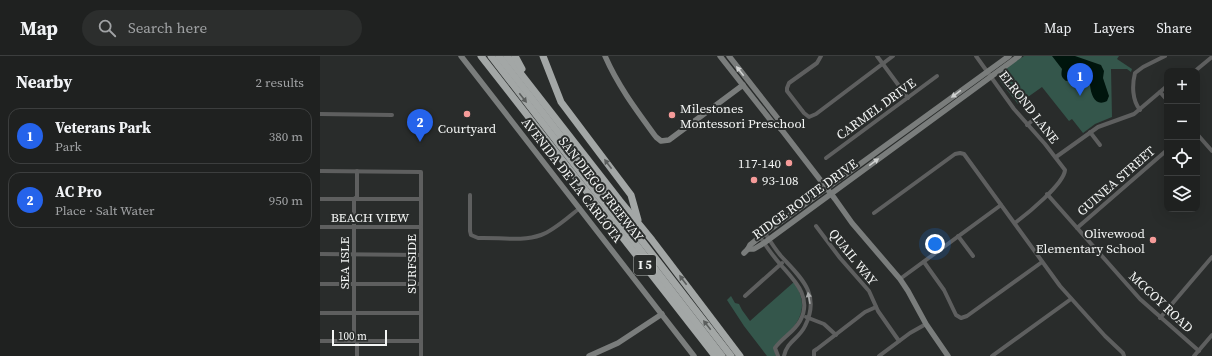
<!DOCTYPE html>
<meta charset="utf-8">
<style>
:root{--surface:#1f2120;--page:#2c2e2d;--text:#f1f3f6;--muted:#a1a3a5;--line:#3c3e3e;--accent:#2563eb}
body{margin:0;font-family:"Source Serif 4",serif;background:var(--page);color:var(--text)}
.controls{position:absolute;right:12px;top:12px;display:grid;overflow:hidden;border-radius:8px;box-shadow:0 4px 16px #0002}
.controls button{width:36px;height:36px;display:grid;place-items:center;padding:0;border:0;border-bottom:1px solid var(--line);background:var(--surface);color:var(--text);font:20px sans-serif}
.scale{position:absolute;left:12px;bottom:10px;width:55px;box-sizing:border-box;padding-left:4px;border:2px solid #f3f5f4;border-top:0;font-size:11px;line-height:14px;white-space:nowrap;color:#f3f5f4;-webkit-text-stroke:3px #292c2b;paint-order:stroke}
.you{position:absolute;left:615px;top:188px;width:14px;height:14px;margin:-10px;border:3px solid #fff;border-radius:50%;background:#1a73e8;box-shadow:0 0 0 6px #1a73e833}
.badge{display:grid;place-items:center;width:26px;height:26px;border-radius:50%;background:var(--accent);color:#fff;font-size:13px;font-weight:700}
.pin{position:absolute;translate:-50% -33px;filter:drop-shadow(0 1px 2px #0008)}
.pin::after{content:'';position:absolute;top:21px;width:14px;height:12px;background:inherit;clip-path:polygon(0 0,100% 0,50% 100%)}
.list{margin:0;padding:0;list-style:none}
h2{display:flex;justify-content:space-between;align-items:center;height:52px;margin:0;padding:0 16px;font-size:17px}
h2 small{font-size:13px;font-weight:400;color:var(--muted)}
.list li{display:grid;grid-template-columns:26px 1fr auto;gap:12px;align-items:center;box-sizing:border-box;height:56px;margin:0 8px 8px;padding:0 8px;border:1px solid var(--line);border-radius:12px}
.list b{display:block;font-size:15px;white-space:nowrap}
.list p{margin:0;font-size:13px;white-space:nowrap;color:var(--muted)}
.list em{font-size:13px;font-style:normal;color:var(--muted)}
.icon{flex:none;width:22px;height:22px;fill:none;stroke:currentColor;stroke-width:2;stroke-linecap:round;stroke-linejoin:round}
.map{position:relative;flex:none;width:892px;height:300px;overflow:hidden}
header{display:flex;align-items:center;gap:24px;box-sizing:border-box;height:56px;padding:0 20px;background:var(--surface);border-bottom:1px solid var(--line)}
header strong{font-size:19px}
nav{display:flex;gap:22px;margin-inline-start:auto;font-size:14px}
.search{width:280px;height:36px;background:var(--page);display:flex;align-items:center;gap:10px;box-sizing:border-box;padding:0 14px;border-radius:22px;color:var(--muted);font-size:15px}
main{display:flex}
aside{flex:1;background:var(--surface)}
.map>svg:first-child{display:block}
</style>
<header>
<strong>Map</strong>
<div class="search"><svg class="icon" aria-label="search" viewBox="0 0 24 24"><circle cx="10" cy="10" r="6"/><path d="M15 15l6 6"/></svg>Search here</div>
<nav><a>Map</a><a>Layers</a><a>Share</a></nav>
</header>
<main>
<aside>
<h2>Nearby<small>2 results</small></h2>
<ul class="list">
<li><span class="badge">1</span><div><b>Veterans Park</b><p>Park</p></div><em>380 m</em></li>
<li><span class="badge">2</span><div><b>AC Pro</b><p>Place · Salt Water</p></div><em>950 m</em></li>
</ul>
</aside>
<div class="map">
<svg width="892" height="300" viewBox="0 0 892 300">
<rect width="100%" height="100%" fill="#292c2b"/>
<g fill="#34564b">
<path d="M704,0H799L797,3L812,13L811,16L807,13H791L792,61L775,68L763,77L752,63L749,65L722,31L698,48L680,25C678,14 696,6 704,0Z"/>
<path d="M474,226C493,255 475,271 454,292L456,300H447L424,270L407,244L411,240L415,247L419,248L422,254L430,265Z"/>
</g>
<path fill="#00150d" d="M732,0H755L781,9L784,15L783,22L789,40L787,45C776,51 771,40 770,29L760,19L757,18L751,24L746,25C741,21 741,19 742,13Z"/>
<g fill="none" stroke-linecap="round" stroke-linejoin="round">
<g stroke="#5e5f5f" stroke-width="4">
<polyline points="501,0 497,7 469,27 467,32 467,35 484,57 489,61 496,58 573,0"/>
<polyline points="557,0 588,42"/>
<path d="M656,0L694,53L725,88L745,114C744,128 707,158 695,167"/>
<polyline points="875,15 892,1"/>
<polyline points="840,36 847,44"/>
<path d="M820,54C812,44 812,29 815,17L823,11L845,0"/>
<polyline points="0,58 72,59"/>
<polyline points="707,69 719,59"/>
<polyline points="770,76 780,89"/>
<polyline points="877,78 892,95"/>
<polyline points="736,101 778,71 814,58 847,30"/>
<polyline points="506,102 617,20"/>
<polyline points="0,115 101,116 101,300"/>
<polyline points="37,115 37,141 34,143 34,282 37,285 37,300"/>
<polyline points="727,138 820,243 879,295"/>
<path d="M150,139V175L151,179L158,182C178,181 202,186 221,179C235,174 248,161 260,152"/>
<polyline points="0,143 101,143"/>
<polyline points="554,157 635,98 640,97 644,98 740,230 785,280 803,297 804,300"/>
<polyline points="496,170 520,202 549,235 558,255 579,285"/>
<polyline points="0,171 101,171"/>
<polyline points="757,172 847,94"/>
<path d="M445,177C450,185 455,193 461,200C481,222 501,238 485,270C479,283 467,285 464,300"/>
<polyline points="638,180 653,200"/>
<path d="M440,181C446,190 453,200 460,208C474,224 493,241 480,265C474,276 462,282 455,292L458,300"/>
<polyline points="0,198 101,199"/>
<polyline points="604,206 624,234 636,259 641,262 647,260 722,206"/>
<polyline points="580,223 681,149"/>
<polyline points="0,228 101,228"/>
<polyline points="425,240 462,207"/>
<polyline points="0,257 101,257"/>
<polyline points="486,261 504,268 516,279"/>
<polyline points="840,262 892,201"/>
<polyline points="0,285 101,285"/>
<polyline points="494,300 494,295 497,293 545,256 556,251"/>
<polyline points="559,300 590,277 606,268"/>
<polyline points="672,300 751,243"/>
<polyline points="874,300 892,279"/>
</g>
<g stroke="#7a7d7c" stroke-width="5.5">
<polyline points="141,0 374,300"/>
<path d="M285,0C298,30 317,55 336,81L341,85L349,84L423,29"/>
<polyline points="400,0 452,66 461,73 515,143 532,167 580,223 588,235 606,268 628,300"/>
<polyline points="409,0 459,64 461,73"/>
<polyline points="428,193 434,193 444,187 699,0"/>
<polyline points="424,197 428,193 430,189 445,177 689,0"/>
<polyline points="269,300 298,287 342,258"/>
</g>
<g stroke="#a3a7a6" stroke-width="7">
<polyline points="161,0 395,300"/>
<polyline points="171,0 402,300"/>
<polyline points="179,0 411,300"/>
<polyline points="187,0 300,145 332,184 420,300"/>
<polyline points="195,0 202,13"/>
<polyline points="223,0 241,46 311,139 318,164"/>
</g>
</g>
<defs><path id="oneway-solid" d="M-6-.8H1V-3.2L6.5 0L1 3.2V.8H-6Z"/></defs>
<g fill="#cfd1d0">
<use href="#oneway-solid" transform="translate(420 15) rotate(-128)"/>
<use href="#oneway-solid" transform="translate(636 38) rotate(144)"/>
<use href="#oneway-solid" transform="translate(554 106) rotate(-36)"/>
</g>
<g fill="#5a5d5c">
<use href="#oneway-solid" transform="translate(203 42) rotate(52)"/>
<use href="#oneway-solid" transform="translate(288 108) rotate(-127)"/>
<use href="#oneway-solid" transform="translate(363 224) rotate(-127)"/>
<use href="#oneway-solid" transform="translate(387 269) rotate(-128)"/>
</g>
<use fill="#a8aaaa" href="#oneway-solid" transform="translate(489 242) rotate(-100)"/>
<g fill="#f59b99" stroke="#292c2b" stroke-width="1.5">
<circle cx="147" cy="58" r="4"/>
<circle cx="352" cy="59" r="4"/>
<circle cx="469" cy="107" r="4"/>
<circle cx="434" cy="124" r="4"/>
<circle cx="833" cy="184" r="4"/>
</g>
<g text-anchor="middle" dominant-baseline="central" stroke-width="4" stroke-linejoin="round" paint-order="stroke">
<rect fill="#292c2b" stroke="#b6b9b8" stroke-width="1" x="314" y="199" width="22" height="20" rx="3"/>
<g font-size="12" font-weight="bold" fill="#f3f5f4">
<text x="325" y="209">I 5</text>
</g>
<g font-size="13" fill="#f3f5f4" stroke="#292c2b">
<text transform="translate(709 51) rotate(52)">ELROND LANE</text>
<text transform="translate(556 53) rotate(-36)">CARMEL DRIVE</text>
<text transform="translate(252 124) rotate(52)">AVENIDA DE LA CARLOTA</text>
<text transform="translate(796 125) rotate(-41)">GUINEA STREET</text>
<text transform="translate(281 133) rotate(52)">SAN DIEGO FREEWAY</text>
<text transform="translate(485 143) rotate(-36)">RIDGE ROUTE DRIVE</text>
<text x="50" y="161">BEACH VIEW</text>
<text transform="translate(533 201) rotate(51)">QUAIL WAY</text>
<text transform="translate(24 207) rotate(-90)">SEA ISLE</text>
<text transform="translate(91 208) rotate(-90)">SURFSIDE</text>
<text transform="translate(841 246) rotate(43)">MCCOY ROAD</text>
</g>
<g font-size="13" fill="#f3f5f4" stroke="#292c2b" text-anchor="start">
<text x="360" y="52">Milestones<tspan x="360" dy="15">Montessori Preschool</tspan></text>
<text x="147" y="72" text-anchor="middle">Courtyard</text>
<text x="461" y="107" text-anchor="end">117-140</text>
<text x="442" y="124">93-108</text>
<text x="825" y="177" text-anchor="end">Olivewood<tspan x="825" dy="15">Elementary School</tspan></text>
</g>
</g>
</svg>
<div class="controls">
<button>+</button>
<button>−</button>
<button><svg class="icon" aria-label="locate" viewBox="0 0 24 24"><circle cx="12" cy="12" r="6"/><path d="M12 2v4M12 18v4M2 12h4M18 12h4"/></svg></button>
<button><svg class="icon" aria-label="layers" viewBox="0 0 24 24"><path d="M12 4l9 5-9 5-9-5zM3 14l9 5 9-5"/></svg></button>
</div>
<div class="scale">100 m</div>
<div class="you"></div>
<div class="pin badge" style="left:760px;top:40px">1</div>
<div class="pin badge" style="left:100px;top:86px">2</div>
</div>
</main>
